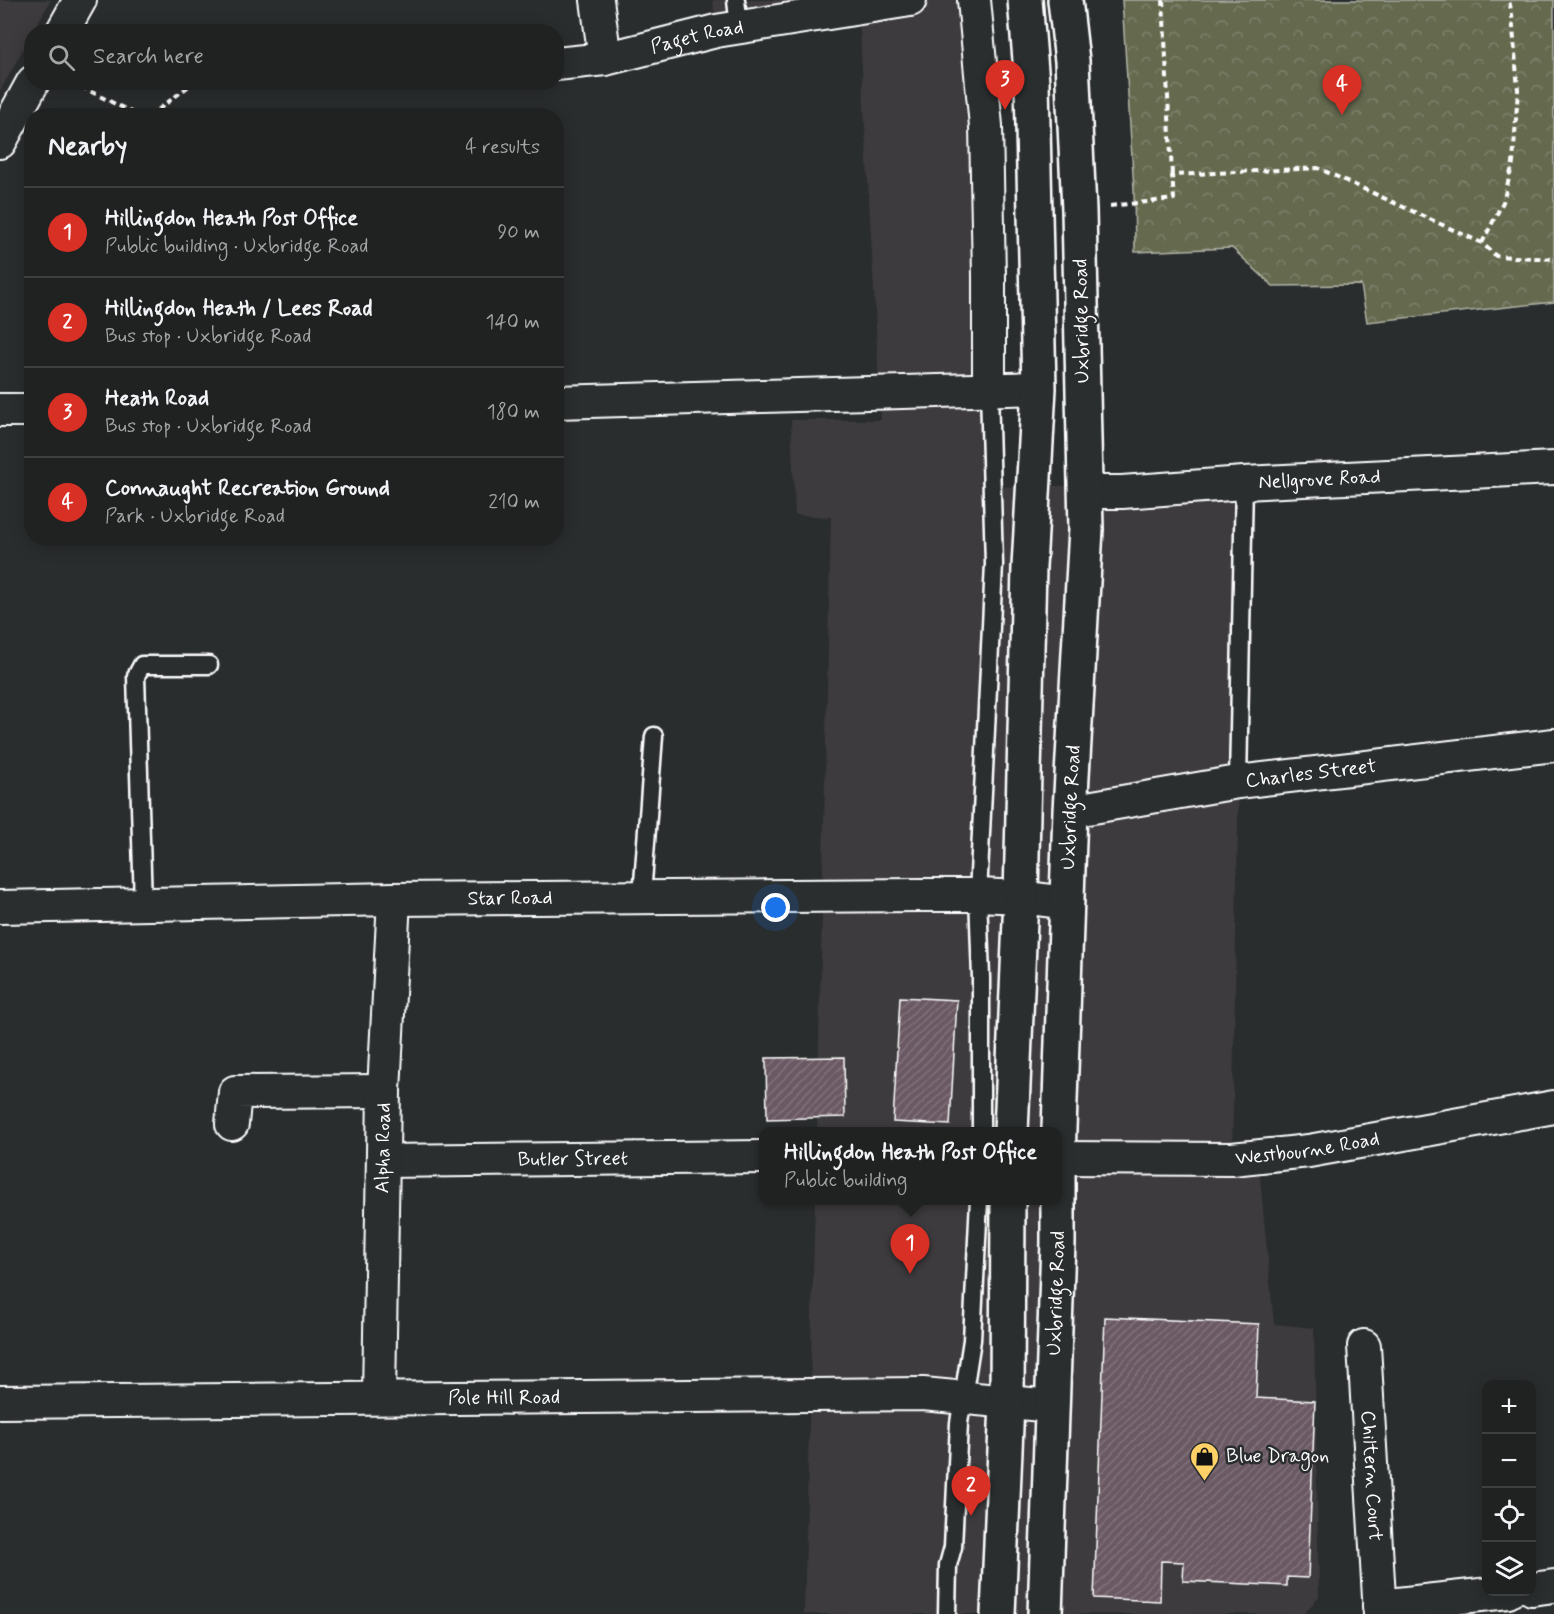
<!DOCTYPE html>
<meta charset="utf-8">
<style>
:root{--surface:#202222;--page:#282a2a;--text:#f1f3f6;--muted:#a2a4a5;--line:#3d3f40;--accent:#d93025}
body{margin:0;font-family:Mynerve,sans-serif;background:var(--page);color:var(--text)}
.controls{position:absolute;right:18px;bottom:18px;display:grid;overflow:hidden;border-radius:12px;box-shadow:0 3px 15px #0003}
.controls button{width:54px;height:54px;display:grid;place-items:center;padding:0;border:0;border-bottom:2px solid var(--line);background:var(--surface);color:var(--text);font:30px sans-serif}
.you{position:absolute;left:776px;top:908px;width:21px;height:21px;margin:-15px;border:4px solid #fff;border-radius:50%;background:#1a73e8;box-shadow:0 0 0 9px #1a73e833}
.badge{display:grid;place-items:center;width:39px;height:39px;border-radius:50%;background:var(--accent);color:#fff;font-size:20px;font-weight:700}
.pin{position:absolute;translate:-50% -50px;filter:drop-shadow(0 2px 3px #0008)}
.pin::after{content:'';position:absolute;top:32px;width:21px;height:18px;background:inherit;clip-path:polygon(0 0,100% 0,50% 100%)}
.popup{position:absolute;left:759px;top:1127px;width:303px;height:78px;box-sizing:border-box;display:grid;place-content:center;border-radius:12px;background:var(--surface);filter:drop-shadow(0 2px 4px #0005);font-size:20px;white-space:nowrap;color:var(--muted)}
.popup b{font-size:22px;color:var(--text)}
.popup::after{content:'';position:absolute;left:50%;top:100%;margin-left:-12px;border:12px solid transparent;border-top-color:var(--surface)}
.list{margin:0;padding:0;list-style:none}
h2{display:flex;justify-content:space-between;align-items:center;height:78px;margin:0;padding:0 24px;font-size:26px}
h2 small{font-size:20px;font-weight:400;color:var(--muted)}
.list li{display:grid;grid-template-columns:39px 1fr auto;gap:18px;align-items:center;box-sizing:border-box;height:90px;padding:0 24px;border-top:2px solid var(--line)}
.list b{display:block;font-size:22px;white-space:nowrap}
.list p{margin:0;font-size:20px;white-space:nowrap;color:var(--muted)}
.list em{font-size:20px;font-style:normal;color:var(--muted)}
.icon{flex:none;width:33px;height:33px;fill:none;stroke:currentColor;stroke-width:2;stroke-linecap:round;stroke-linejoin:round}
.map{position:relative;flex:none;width:1554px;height:1614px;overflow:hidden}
.search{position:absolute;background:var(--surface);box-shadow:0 3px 15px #0003;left:24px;top:24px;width:540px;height:66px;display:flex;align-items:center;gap:15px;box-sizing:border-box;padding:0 21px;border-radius:24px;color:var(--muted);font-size:22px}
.panel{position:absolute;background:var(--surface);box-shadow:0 3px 15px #0003;left:24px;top:108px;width:540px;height:438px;border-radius:24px}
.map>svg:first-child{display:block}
</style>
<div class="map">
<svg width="1554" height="1614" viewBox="0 0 1554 1614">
<defs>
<pattern id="park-crowns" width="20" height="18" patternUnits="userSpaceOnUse" patternTransform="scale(1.5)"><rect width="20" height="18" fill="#656b50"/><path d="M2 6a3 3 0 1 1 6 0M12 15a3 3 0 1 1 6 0" fill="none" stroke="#7c816a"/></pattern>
<pattern id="building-hatch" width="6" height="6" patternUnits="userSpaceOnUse" patternTransform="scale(1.5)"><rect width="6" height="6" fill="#6a5963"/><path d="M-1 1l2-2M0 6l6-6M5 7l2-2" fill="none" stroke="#80727a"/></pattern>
</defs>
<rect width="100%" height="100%" fill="#2a2d2e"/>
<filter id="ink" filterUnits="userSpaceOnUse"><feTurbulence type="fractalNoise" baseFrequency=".0167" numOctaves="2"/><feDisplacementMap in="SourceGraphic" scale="12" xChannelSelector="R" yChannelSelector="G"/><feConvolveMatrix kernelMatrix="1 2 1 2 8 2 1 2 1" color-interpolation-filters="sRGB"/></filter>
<g filter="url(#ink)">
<g fill="#3d3a3e">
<polygon points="0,0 51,0 33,31 32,32 31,35 0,91"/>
<polygon points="713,0 963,0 994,487 1244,483 1232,1158 1258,1157 1274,1324 1314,1328 1319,1596 1304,1614 804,1614 815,1201 1057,1200 1057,1132 817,1131 831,517 795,515 791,420 881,420 859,13 716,31"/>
</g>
<polygon fill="url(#park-crowns)" stroke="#b2b5a8" stroke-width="1.5" points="1122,0 1554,0 1554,302 1367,322 1361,285 1273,286 1232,248 1135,252 1134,189"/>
<g fill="url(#building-hatch)" stroke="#fff" stroke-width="1.5">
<polygon points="900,997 957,1000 950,1125 893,1122"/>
<polygon points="844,1057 845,1117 767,1119 766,1058"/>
<polygon points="1105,1317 1259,1324 1256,1398 1315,1401 1308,1578 1287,1577 1287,1586 1183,1581 1184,1562 1161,1561 1160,1601 1094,1598"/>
</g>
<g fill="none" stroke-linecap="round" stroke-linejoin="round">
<defs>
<g id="lane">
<polyline points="736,0 739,27"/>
<polyline points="1238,782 1244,483"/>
<polyline points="642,896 654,736"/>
<polyline points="143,904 136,676 142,665 209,665"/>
<polyline points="981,1132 981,978 978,895 994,564 989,390"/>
<polyline points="947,1614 948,1565 953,1547 959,1423 972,1340 979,1200"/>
</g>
<g id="street">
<polyline points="597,0 605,59"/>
<polyline points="974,0 986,126 989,276 989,390"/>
<polyline points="62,32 80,0"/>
<path id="s1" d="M556,64L605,59L716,31L910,0"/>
<polyline points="0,142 33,82"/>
<polyline points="556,402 1039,388"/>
<polyline points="0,410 32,410"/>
<path id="s2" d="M1086,492H1122L1244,483L1554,468"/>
<path id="s3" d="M1070,811L1238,782L1554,745"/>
<path id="s4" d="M0,907L394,899L921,895H978L1021,897L1067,903"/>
<polyline points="232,1124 235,1092 384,1091"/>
<path id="s5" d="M1058,1158L1232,1159L1309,1151L1554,1107"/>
<path id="s6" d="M383,1161L763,1157"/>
<path id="s7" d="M1364,1346L1380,1614"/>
<path id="s8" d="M379,1397L384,1091L394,899"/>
<path id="s9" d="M0,1402L923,1394L1052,1406"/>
<polyline points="1532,1589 1554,1586"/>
<polyline points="1379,1606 1508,1592"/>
</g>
<g id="primary">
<polyline points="1011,1132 1021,897 1029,567 1039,388 1032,83 1025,0"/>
<polyline points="998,1614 1007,1403 1008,1200"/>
<path id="s10" d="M1045,1614L1058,1243V1158L1070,811L1086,529L1079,210L1072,61L1065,0"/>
</g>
</defs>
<use href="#lane" stroke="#fff" stroke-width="21"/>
<use href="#street" stroke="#fff" stroke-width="36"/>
<use href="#primary" stroke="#fff" stroke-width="38"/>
<g stroke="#fff" stroke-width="4" stroke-dasharray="6 4.5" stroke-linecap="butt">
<polyline points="1163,0 1172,175"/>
<polyline points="72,82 139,116"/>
<polyline points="150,116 194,82"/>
<polyline points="1110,206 1174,199 1172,175 1318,168 1482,243 1496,256 1554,259"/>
<polyline points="1482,243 1503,202 1513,163 1518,90 1512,15 1509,0"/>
</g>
<use href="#lane" stroke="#2a2d2e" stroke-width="16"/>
<use href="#street" stroke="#2a2d2e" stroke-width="32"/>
<use href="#primary" stroke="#2a2d2e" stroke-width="33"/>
</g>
</g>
<defs>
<symbol id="shop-pin" viewBox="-11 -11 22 30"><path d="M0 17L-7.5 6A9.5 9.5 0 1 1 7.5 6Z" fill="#ffd166" stroke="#2a2d2e"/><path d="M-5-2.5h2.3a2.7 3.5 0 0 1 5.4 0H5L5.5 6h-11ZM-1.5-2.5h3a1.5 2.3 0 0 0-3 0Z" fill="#111"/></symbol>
</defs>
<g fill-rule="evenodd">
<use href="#shop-pin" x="1188" y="1440" width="33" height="45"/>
</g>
<g text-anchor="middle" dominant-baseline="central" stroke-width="5" stroke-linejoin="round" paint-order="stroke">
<g font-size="20" fill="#fff" stroke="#2a2d2e">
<text stroke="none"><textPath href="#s1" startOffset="144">Paget Road</textPath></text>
<text transform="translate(1082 321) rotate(-91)">Uxbridge Road</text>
<text stroke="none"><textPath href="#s2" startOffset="234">Nellgrove Road</textPath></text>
<text stroke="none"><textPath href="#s3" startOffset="244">Charles Street</textPath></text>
<text stroke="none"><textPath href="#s10" startOffset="807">Uxbridge Road</textPath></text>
<text stroke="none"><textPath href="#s4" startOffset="510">Star Road</textPath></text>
<text stroke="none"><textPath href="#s8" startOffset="249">Alpha Road</textPath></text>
<text stroke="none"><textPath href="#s5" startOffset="250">Westbourne Road</textPath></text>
<text stroke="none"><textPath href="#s6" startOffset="190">Butler Street</textPath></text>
<text stroke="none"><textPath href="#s10" startOffset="321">Uxbridge Road</textPath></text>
<text stroke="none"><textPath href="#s9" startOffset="504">Pole Hill Road</textPath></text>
<text stroke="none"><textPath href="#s7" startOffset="130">Chiltern Court</textPath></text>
</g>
<g font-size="20" fill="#fff" stroke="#2a2d2e" text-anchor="start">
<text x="1226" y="1456">Blue Dragon</text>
</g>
</g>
</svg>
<div class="controls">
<button>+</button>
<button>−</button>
<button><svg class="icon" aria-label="locate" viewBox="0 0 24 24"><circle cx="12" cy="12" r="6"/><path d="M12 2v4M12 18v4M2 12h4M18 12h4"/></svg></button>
<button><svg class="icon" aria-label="layers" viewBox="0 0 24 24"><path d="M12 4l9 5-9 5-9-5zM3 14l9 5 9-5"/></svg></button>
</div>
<div class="you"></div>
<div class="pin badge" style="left:910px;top:1274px">1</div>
<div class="popup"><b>Hillingdon Heath Post Office</b>Public building</div>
<div class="pin badge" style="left:971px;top:1516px">2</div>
<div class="pin badge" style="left:1005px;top:110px">3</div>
<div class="pin badge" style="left:1342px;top:115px">4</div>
<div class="search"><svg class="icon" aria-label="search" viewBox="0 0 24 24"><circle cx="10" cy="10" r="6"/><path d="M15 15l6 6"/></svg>Search here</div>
<section class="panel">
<h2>Nearby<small>4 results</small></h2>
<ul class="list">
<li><span class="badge">1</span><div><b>Hillingdon Heath Post Office</b><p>Public building · Uxbridge Road</p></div><em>90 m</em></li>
<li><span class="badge">2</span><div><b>Hillingdon Heath / Lees Road</b><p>Bus stop · Uxbridge Road</p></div><em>140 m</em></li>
<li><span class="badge">3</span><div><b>Heath Road</b><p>Bus stop · Uxbridge Road</p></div><em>180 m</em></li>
<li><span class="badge">4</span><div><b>Connaught Recreation Ground</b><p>Park · Uxbridge Road</p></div><em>210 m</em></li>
</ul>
</section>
</div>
